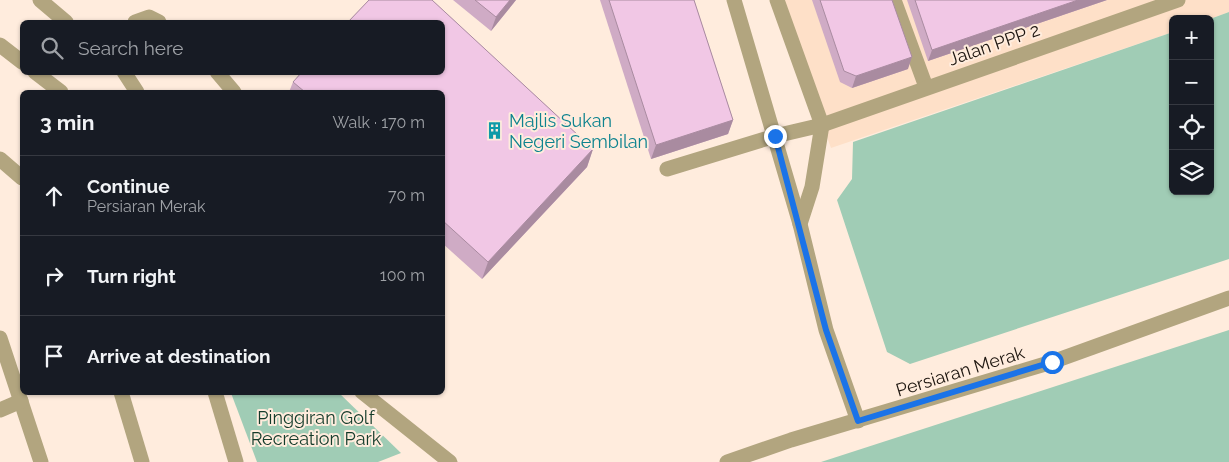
<!DOCTYPE html>
<meta charset="utf-8">
<style>
:root{--surface:#171b24;--page:#242831;--text:#f1f3f6;--muted:#9ea1a6;--line:#363941}
body{margin:0;font-family:Raleway,sans-serif;background:var(--page);color:var(--text)}
.controls{position:absolute;right:15px;top:15px;display:grid;overflow:hidden;border-radius:8px;box-shadow:0 1px 4px #0004}
.controls button{width:45px;height:45px;display:grid;place-items:center;padding:0;border:0;border-bottom:1px solid var(--line);background:var(--surface);color:var(--text);font:25px sans-serif}
.stop{position:absolute;width:15px;height:15px;margin:-11px;border:4px solid #1a73e8;border-radius:50%;background:#fff}
.stop.end{background:#1a73e8;border-color:#fff;box-shadow:0 1px 5px #0008}
.list{margin:0;padding:0;list-style:none}
h2{display:flex;justify-content:space-between;align-items:center;height:65px;margin:0;padding:0 20px;font-size:21px}
h2 small{font-size:16px;font-weight:400;color:var(--muted)}
.list li{display:grid;grid-template-columns:32px 1fr auto;gap:15px;align-items:center;box-sizing:border-box;height:80px;padding:0 20px;border-top:1px solid var(--line)}
.list b{display:block;font-size:19px;white-space:nowrap}
.list p{margin:0;font-size:16px;white-space:nowrap;color:var(--muted)}
.list em{font-size:16px;font-style:normal;color:var(--muted)}
.icon{flex:none;width:28px;height:28px;fill:none;stroke:currentColor;stroke-width:2;stroke-linecap:round;stroke-linejoin:round}
.map{position:relative;flex:none;width:1229px;height:462px;overflow:hidden}
.search{position:absolute;background:var(--surface);box-shadow:0 1px 4px #0004;left:20px;top:20px;width:425px;height:55px;display:flex;align-items:center;gap:12px;box-sizing:border-box;padding:0 18px;border-radius:8px;color:var(--muted);font-size:19px}
.panel{position:absolute;background:var(--surface);box-shadow:0 1px 4px #0004;left:20px;top:90px;width:425px;height:305px;border-radius:8px}
.map>svg:first-child{display:block}
</style>
<div class="map">
<svg width="1229" height="462" viewBox="0 0 1229 462">
<rect width="100%" height="100%" fill="#ffecdd"/>
<polygon fill="#fee0c8" points="777,0 1229,0 1229,12 1210,19 1173,19 1173,32 831,148"/>
<g fill="#a0ccb5">
<polygon points="1229,12 1229,259 910,364 887,352 837,200 852,179 853,142 1173,32 1173,191 1210,191 1210,19"/>
<polygon points="1229,330 1229,462 821,462"/>
<polygon points="231,393 339,393 401,453 378,462 257,462"/>
</g>
<g fill="none" stroke-linecap="round" stroke-linejoin="round">
<g stroke="#b2a57f" stroke-width="15">
<polyline points="40,0 66,22"/>
<polyline points="734,0 800,224 826,330 858,421"/>
<polyline points="777,0 822,125 812,187 800,224"/>
<polyline points="894,0 926,87"/>
<polyline points="135,22 149,17 159,22"/>
<polyline points="0,45 22,62"/>
<polyline points="35,72 61,92"/>
<polyline points="124,72 137,92"/>
<polyline points="217,72 234,92"/>
<polyline points="0,159 22,178"/>
<polyline points="667,169 775,136 822,125 1178,0"/>
<polyline points="0,338 41,462"/>
<polyline points="121,392 142,462"/>
<polyline points="215,392 236,462"/>
<polyline points="362,392 450,462"/>
<polyline points="0,410 21,401"/>
<polyline points="727,462 791,440 1052,362 1229,298"/>
</g>
</g>
<g fill="#cfabc5">
<polygon points="369,0 432,0 593,149 587,167 482,279 442,243 442,92 289,92 293,82 302,72 442,72 442,22 348,22"/>
<polygon points="453,0 516,0 491,31"/>
<polygon points="600,0 694,0 733,120 728,134 651,159"/>
<polygon points="812,0 892,0 908,69 852,88 840,82"/>
<polygon points="907,0 1107,0 928,61"/>
</g>
<g fill="#a98ba0">
<polygon points="510,0 516,0 491,31 496,17"/>
<polygon points="1078,0 1107,0 928,61 932,50"/>
<polygon points="912,57 908,69 852,88 856,76"/>
<polygon points="733,120 728,134 651,159 656,145"/>
<polygon points="593,149 587,167 482,279 488,262"/>
</g>
<g fill="#f1c7e5" stroke="#a98ba0">
<polygon points="369,0 432,0 593,149 488,262 442,220 442,92 305,92 293,82 302,72 442,72 442,22 348,22"/>
<polygon points="475,0 510,0 496,17"/>
<polygon points="609,0 694,0 733,120 656,145"/>
<polygon points="820,0 892,0 912,57 856,76 844,71"/>
<polygon points="915,0 1078,0 932,50"/>
</g>
<g fill="none" stroke-linecap="round" stroke-linejoin="round">
<polyline stroke="#1a73e8" stroke-width="6" points="775,136 826,330 858,421 1052,362"/>
</g>
<defs>
<symbol id="building-bare" viewBox="-9 -9 18 18"><path d="M-4-6H4V6H1V3H-1V6H-4ZM-2.5-4.3h1.7v1.8h-1.7ZM.8-4.3h1.7v1.8H.8ZM-2.5-1h1.7V.8h-1.7ZM.8-1h1.7V.8H.8Z" fill="#0f9aa8" stroke="#ffecdd" stroke-width="2.5" paint-order="stroke"/></symbol>
</defs>
<g fill-rule="evenodd">
<use href="#building-bare" x="482" y="118" width="25" height="25"/>
</g>
<g text-anchor="middle" dominant-baseline="central" stroke-width="4" stroke-linejoin="round" paint-order="stroke">
<g font-size="18" fill="#1d150f" stroke="#ffecdd">
<text transform="translate(994 44) rotate(-19)">Jalan PPP 2</text>
<text transform="translate(960 371) rotate(-17)">Persiaran Merak</text>
</g>
<g font-size="18" fill="#0d838f" stroke="#ffecdd" text-anchor="start">
<text x="509" y="120">Majlis Sukan<tspan x="509" dy="21">Negeri Sembilan</tspan></text>
</g>
<g font-size="18" fill="#133b2a" stroke="#ffecdd">
<text x="316" y="417">Pinggiran Golf<tspan x="316" dy="21">Recreation Park</tspan></text>
</g>
</g>
</svg>
<div class="controls">
<button>+</button>
<button>−</button>
<button><svg class="icon" aria-label="locate" viewBox="0 0 24 24"><circle cx="12" cy="12" r="6"/><path d="M12 2v4M12 18v4M2 12h4M18 12h4"/></svg></button>
<button><svg class="icon" aria-label="layers" viewBox="0 0 24 24"><path d="M12 4l9 5-9 5-9-5zM3 14l9 5 9-5"/></svg></button>
</div>
<div class="stop" style="left:1052px;top:362px"></div>
<div class="stop end" style="left:775px;top:136px"></div>
<div class="search"><svg class="icon" aria-label="search" viewBox="0 0 24 24"><circle cx="10" cy="10" r="6"/><path d="M15 15l6 6"/></svg>Search here</div>
<section class="panel">
<h2>3 min<small>Walk · 170 m</small></h2>
<ul class="list">
<li><svg class="icon" aria-label="ahead" viewBox="0 0 24 24"><path d="M12 20V5M6 11l6-6 6 6"/></svg><div><b>Continue</b><p>Persiaran Merak</p></div><em>70 m</em></li>
<li><svg class="icon" aria-label="right" viewBox="0 0 24 24"><path d="M7 20v-9h11M14 6l5 5-5 5"/></svg><div><b>Turn right</b></div><em>100 m</em></li>
<li><svg class="icon" aria-label="arrive" viewBox="0 0 24 24"><path d="M6 21V4h12l-3 4 3 4H6"/></svg><div><b>Arrive at destination</b></div></li>
</ul>
</section>
</div>
